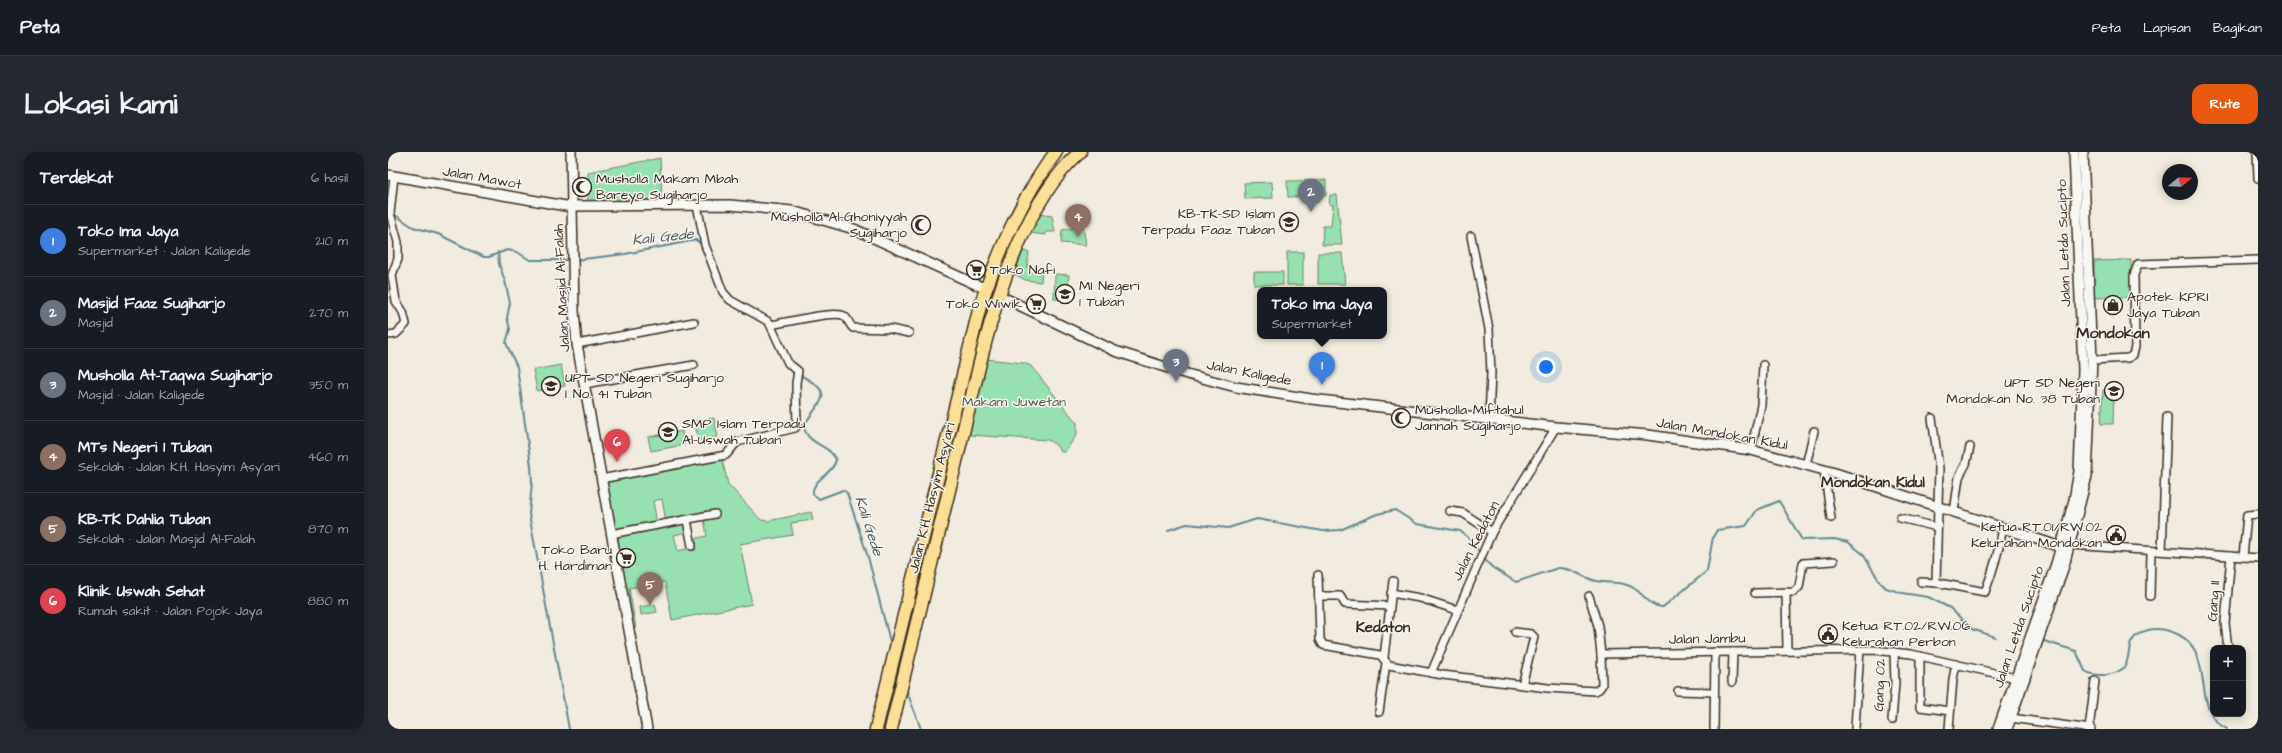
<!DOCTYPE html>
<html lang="id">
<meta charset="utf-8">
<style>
:root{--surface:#171b24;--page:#242831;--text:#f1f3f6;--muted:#9ea1a6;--line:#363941;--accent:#ea580c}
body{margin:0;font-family:"Architects Daughter",sans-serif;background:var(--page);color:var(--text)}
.controls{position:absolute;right:12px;bottom:12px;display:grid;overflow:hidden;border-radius:8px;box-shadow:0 2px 10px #0003}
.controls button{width:36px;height:36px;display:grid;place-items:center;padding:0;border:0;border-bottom:1px solid var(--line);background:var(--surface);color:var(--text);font:20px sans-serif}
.compass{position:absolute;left:1774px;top:12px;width:36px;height:36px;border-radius:50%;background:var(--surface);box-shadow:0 2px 10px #0003;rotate:71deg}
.you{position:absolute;left:1158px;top:215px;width:14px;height:14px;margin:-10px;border:3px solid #fff;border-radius:50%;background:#1a73e8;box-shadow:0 0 0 6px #1a73e833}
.badge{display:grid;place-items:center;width:26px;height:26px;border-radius:50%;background:var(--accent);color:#fff;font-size:13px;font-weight:700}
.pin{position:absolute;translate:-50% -33px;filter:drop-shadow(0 1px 2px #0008)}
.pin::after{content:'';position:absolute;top:21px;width:14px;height:12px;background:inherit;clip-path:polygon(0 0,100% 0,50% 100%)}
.popup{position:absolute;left:869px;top:135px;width:130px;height:52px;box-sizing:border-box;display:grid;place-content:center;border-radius:8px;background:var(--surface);filter:drop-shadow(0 1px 3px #0005);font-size:13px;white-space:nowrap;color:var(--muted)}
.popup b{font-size:15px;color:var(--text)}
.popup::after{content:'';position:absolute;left:50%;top:100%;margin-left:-8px;border:8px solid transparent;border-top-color:var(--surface)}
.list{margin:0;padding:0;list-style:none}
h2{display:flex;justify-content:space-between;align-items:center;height:52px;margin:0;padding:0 16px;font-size:17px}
h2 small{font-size:13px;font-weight:400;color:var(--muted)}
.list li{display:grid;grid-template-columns:26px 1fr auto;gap:12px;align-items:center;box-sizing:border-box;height:72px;padding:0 16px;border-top:1px solid var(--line)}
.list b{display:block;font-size:15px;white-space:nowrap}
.list p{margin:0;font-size:13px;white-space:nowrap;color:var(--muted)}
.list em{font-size:13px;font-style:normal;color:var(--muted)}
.map{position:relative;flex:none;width:1870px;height:577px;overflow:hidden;border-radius:12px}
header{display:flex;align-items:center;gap:24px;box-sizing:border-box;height:56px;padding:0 20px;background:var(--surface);border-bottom:1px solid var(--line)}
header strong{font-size:19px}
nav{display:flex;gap:22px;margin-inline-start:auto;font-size:14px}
.intro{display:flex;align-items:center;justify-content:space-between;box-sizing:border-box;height:96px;padding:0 24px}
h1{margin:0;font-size:28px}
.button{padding:10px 18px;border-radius:12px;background:var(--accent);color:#fff;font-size:14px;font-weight:700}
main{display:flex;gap:24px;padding:0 24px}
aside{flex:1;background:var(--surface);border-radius:12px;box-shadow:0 2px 10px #0003}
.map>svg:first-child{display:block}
</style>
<header>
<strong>Peta</strong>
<nav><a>Peta</a><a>Lapisan</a><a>Bagikan</a></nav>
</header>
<div class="intro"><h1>Lokasi kami</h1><a class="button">Rute</a></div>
<main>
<aside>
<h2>Terdekat<small>6 hasil</small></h2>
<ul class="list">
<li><span class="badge" style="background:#3f7fe0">1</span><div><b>Toko Ima Jaya</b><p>Supermarket · Jalan Kaligede</p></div><em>210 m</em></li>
<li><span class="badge" style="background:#6b7280">2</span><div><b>Masjid Faaz Sugiharjo</b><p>Masjid</p></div><em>270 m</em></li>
<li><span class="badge" style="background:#6b7280">3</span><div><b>Musholla At-Taqwa Sugiharjo</b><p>Masjid · Jalan Kaligede</p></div><em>350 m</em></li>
<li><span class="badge" style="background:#8d6e63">4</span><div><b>MTs Negeri 1 Tuban</b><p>Sekolah · Jalan K.H. Hasyim Asy'ari</p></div><em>460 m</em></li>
<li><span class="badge" style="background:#8d6e63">5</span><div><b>KB-TK Dahlia Tuban</b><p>Sekolah · Jalan Masjid Al-Falah</p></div><em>870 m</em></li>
<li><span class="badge" style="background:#e0444e">6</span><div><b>Klinik Uswah Sehat</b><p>Rumah sakit · Jalan Pojok Jaya</p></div><em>880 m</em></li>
</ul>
</aside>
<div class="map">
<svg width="1870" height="577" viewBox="0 0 1870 577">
<rect width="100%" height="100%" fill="#f1ecdf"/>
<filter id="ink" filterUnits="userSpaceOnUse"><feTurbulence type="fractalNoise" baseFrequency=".025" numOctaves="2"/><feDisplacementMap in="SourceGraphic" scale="8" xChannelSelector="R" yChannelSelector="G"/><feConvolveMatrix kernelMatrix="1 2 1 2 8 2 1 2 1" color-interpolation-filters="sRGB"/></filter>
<g filter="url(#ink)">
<g fill="#97e0b0" stroke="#698567" fill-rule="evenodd">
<polygon points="272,6 274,50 200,51 200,20"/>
<polygon points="938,28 938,44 900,45 899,29"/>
<polygon points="884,30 885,46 857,47 856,31"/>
<polygon points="942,43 949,43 954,93 934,93 935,74 943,74 945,53 941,52"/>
<polygon points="652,62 664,64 667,80 658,80 658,83 642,81"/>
<polygon points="695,74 698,93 673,91 674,78"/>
<polygon points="635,99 641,100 639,115 654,117 653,130 637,128 626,122"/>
<rect x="899" y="100" width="16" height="33"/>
<polygon points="930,101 954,101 957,132 930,132"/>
<polygon points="1743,108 1743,145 1706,146 1706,109"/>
<rect x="866" y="120" width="29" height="13"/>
<polygon points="667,122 681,123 679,148 666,147"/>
<polygon points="598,207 636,211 643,214 689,271 689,282 677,300 673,300 668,293 660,288 581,283"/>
<polygon points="173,213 177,234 149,239 145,218"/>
<polygon points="1715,238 1726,238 1725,272 1713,272"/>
<polygon points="326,266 330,285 310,289 307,269"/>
<polygon points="294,279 296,293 263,299 260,285"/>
<path d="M334,307L340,332L373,368L380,369L423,360L425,368L403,371L405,383L352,392L364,452L284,468L277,430L241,436L248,476H244L232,411L246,408L244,400L230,403L217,329ZM274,347L278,370L269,371L265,349ZM316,367L319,384L305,387L306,395L290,399L286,383L299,380L298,370Z"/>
<polygon points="267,452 269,460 253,463 252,455"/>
</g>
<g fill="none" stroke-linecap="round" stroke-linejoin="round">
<g stroke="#648892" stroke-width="2">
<polyline points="4,61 25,75 50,82 96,105 101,105 119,98 129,100 142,108 183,108"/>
<polyline points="110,100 111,112 117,129 122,151 119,166 122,177 118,191 129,215 143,314 144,331 141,362 181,577"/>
<polyline points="187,108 237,102 308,88 313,92"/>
<polyline points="333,142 340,151 351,157"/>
<polyline points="391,200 399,215 408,221"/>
<path d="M412,223C451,243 430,248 416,274C418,293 443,293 448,308C445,322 423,328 425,342L431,347L455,338L459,341L480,405L503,493"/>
<polyline points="780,378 799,372 840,376 869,367 935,379 952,378 989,362 1007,358 1029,372 1072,379 1081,386 1092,401"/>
<path d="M1094,405L1105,416L1128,430L1170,416C1183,415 1195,426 1208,429C1222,432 1235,428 1247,437C1256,443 1264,456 1275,455L1319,419L1325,385L1329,378L1358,374L1369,358L1391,349L1414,388L1446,387L1460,390L1475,402L1492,430L1498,436L1514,441L1540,445L1562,456L1584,477L1607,485"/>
<path d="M1656,489L1688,499L1697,519C1703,523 1710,523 1718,523C1724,522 1733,520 1737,514C1741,508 1740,498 1743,491C1749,477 1768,475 1781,479C1833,493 1799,558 1839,577"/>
<polyline points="518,537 533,577"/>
</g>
<defs>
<g id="street">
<polyline points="1869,0 1870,26"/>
<polyline points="1083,84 1101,177 1103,221 1101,267"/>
<path d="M383,173C394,171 448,158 456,164C460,166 461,173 465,176L502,177L521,181"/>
<polyline points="0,183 8,182 18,172 15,160 8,149 4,123 10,107 10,90 2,61 6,25"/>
<polyline points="189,192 306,170"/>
<polyline points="1704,208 1740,206 1745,203 1747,195 1746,123 1750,112 1870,108"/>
<polyline points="196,232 306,213"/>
<polyline points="1544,266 1551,316 1548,431"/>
<polyline points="1363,298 1373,253 1375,213"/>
<polyline points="1418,313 1426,279"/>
<polyline points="1436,318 1443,366"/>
<polyline points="213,327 338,303 349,290 407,276 409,274 408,231 410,219 400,211 381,170 342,148 335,140 317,93 309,53"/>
<polyline points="1062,359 1075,361 1104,380"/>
<polyline points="1566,360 1571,325 1578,312 1582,295"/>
<polyline points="1512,366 1549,375"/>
<polyline points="299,368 304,394"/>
<polyline points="223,382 327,362"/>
<polyline points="1683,393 1870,406"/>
<polyline points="1774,399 1779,265"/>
<polyline points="1855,405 1859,363 1870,362"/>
<polyline points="930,423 932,487 935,493 992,503 1001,513 1055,523 1160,536 1207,539 1211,537 1214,533 1213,502 1486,498 1523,502 1628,526"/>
<path d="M1533,430L1551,431L1597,440C1605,419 1611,399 1615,376"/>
<polyline points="1398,440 1399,499"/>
<polyline points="1003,441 1032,446 1069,458"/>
<polyline points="1367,441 1406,440 1411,435 1415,411 1446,409"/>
<polyline points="931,444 952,444 957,452 1001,454"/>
<polyline points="1201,444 1210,474 1213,502"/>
<polyline points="1762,444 1763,399"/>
<polyline points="1127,480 1143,482 1146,485 1134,533"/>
<polyline points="1840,496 1837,471 1843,404"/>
<polyline points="1532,504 1532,555 1562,559"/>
<polyline points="996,505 1005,429"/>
<polyline points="1043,521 1104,380 1168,275"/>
<polyline points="1344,530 1345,500"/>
<polyline points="1290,539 1326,540"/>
<polyline points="991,560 998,511"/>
<polyline points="1623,566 1703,577"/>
<polyline points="1504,568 1507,531 1506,500"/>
<polyline points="1467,576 1472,498"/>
<polyline points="1326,577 1327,500"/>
<polyline points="1561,577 1565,527 1568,512"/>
<polyline points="1701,577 1707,529"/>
</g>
<g id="secondary">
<polyline points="183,0 186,159 189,192 259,577"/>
<polyline points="0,23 178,54 342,53 404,59 466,77 598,137"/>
<polyline points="612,144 727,199 799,222 848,235 923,247 1168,275 1260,283 1363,298 1447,321 1673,395"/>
<polyline points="1610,577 1668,412 1686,348 1691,319 1695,218 1686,0"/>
<polyline points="1619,577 1676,414 1699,324 1704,208 1695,0"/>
</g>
<g id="highway">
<path d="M488,577L592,154C611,99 633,46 668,0"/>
<path d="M503,577L590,219C607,148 636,50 692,0"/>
</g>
</defs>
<use href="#street" stroke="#3b2a1e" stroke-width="10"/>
<use href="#secondary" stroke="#3b2a1e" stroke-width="12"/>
<use href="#highway" stroke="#3b2a1e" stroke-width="15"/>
<use href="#street" stroke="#f6f6f2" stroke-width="7"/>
<use href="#secondary" stroke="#f6f6f2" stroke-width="9"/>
<use href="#highway" stroke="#fbdf96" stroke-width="12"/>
</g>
</g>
<defs>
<symbol id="mosque-ring" viewBox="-11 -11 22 22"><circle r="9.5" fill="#f6f6f2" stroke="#3b2a1e" stroke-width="1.5"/><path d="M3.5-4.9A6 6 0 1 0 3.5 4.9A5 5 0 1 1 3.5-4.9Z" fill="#3b2a1e"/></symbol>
<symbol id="school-ring" viewBox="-11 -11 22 22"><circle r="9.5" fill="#f6f6f2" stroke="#3b2a1e" stroke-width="1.5"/><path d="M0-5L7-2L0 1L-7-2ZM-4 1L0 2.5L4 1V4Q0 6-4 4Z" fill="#3b2a1e"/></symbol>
<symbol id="supermarket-ring" viewBox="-11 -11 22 22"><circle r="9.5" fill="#f6f6f2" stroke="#3b2a1e" stroke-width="1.5"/><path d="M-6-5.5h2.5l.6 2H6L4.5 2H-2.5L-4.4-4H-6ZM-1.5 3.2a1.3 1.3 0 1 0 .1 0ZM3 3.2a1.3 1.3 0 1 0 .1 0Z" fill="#3b2a1e"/></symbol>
<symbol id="shop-ring" viewBox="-11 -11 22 22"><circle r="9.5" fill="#f6f6f2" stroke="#3b2a1e" stroke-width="1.5"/><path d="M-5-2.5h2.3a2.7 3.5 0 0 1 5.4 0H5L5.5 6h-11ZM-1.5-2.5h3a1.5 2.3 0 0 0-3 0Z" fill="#3b2a1e"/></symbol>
<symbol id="civic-ring" viewBox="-11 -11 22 22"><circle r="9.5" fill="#f6f6f2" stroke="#3b2a1e" stroke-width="1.5"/><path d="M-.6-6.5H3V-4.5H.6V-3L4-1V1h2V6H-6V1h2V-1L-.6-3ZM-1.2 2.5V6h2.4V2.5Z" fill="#3b2a1e"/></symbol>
</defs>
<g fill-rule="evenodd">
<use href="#mosque-ring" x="183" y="24" width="22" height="22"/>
<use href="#school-ring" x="890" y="59" width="22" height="22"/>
<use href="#mosque-ring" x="522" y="62" width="22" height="22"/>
<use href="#supermarket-ring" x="577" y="107" width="22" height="22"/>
<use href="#school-ring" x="666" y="131" width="22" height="22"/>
<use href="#supermarket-ring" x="637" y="141" width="22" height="22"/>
<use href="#shop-ring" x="1714" y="142" width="22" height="22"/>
<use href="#school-ring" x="152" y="223" width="22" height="22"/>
<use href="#school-ring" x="1715" y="228" width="22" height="22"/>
<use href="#mosque-ring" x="1002" y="255" width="22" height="22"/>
<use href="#school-ring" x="269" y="269" width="22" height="22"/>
<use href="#civic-ring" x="1717" y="372" width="22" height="22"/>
<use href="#supermarket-ring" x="227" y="395" width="22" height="22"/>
<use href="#civic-ring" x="1429" y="471" width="22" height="22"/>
</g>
<g text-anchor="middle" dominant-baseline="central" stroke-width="3" stroke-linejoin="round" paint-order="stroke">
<g font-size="14" fill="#3b2a1e" stroke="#f6f6f2">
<text transform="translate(94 26) rotate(10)">Jalan Mawot</text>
<text transform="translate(1676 91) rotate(-92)">Jalan Letda Sucipto</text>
<text transform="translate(174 136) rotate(-93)">Jalan Masjid Al-Falah</text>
<text transform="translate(861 221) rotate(11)">Jalan Kaligede</text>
<text transform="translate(1334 282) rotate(10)">Jalan Mondokan Kidul</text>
<text transform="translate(544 346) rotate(-76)">Jalan K.H. Hasyim Asy'ari</text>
<text transform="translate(1088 389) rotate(-63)">Jalan Kedaton</text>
<text transform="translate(1826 449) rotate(-86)">Gang II</text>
<text transform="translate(1631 475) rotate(-71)">Jalan Letda Sucipto</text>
<text transform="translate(1319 487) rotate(-1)">Jalan Jambu</text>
<text transform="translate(1492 533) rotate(-88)">Gang 02</text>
</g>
<g font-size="14" fill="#3b2a1e" stroke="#f6f6f2" text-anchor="start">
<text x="208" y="27">Musholla Makam Mbah<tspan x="208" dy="16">Bareyo Sugiharjo</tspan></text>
<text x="887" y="62" text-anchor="end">KB-TK-SD Islam<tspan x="887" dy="16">Terpadu Faaz Tuban</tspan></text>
<text x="519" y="65" text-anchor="end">Musholla Al-Ghoniyyah<tspan x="519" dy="16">Sugiharjo</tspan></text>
<text x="602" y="118">Toko Nafi</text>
<text x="691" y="134">MI Negeri<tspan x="691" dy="16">1 Tuban</tspan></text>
<text x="1739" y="145">Apotek KPRI<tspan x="1739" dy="16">Jaya Tuban</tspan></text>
<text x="634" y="152" text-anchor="end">Toko Wiwik</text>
<text x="177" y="226">UPT SD Negeri Sugiharjo<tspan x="177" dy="16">I No. 41 Tuban</tspan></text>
<text x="1712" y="231" text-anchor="end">UPT SD Negeri<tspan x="1712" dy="16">Mondokan No. 38 Tuban</tspan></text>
<text x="1027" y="258">Musholla Miftahul<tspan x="1027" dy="16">Jannah Sugiharjo</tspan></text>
<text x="294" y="272">SMP Islam Terpadu<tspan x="294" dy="16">Al-Uswah Tuban</tspan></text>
<text x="1714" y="375" text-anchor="end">Ketua RT.01/RW.02<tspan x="1714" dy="16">Kelurahan Mondokan</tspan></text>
<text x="224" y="398" text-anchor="end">Toko Baru<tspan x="224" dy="16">H. Hardiman</tspan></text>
<text x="1454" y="474">Ketua RT.02/RW.06<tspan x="1454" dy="16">Kelurahan Perbon</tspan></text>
</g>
<g font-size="14" fill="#525842" stroke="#f6f6f2">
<text x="626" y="250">Makam Juwetan</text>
</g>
<g font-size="15" font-style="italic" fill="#4f5958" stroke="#f6f6f2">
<text transform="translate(275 85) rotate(-6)">Kali Gede</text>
<text transform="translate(481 374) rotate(72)">Kali Gede</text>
</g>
<g font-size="15" font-weight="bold" fill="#3b2a1e" stroke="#f6f6f2">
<text x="1485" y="330">Mondokan Kidul</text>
<text x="995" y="475">Kedaton</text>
</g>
<g font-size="16" font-weight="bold" fill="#3b2a1e" stroke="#f6f6f2">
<text x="1725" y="181">Mondokan</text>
</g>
</g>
</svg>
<div class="controls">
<button>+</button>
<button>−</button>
</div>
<svg class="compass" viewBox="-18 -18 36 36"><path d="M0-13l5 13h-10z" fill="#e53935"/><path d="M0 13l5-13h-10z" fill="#9ea1a6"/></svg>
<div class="you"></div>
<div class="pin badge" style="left:934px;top:233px;background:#3f7fe0">1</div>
<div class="popup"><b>Toko Ima Jaya</b>Supermarket</div>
<div class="pin badge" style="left:923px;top:60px;background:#6b7280">2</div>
<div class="pin badge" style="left:788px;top:230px;background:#6b7280">3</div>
<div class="pin badge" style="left:690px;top:85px;background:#8d6e63">4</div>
<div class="pin badge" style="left:262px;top:453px;background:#8d6e63">5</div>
<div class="pin badge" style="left:229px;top:310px;background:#e0444e">6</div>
</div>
</main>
